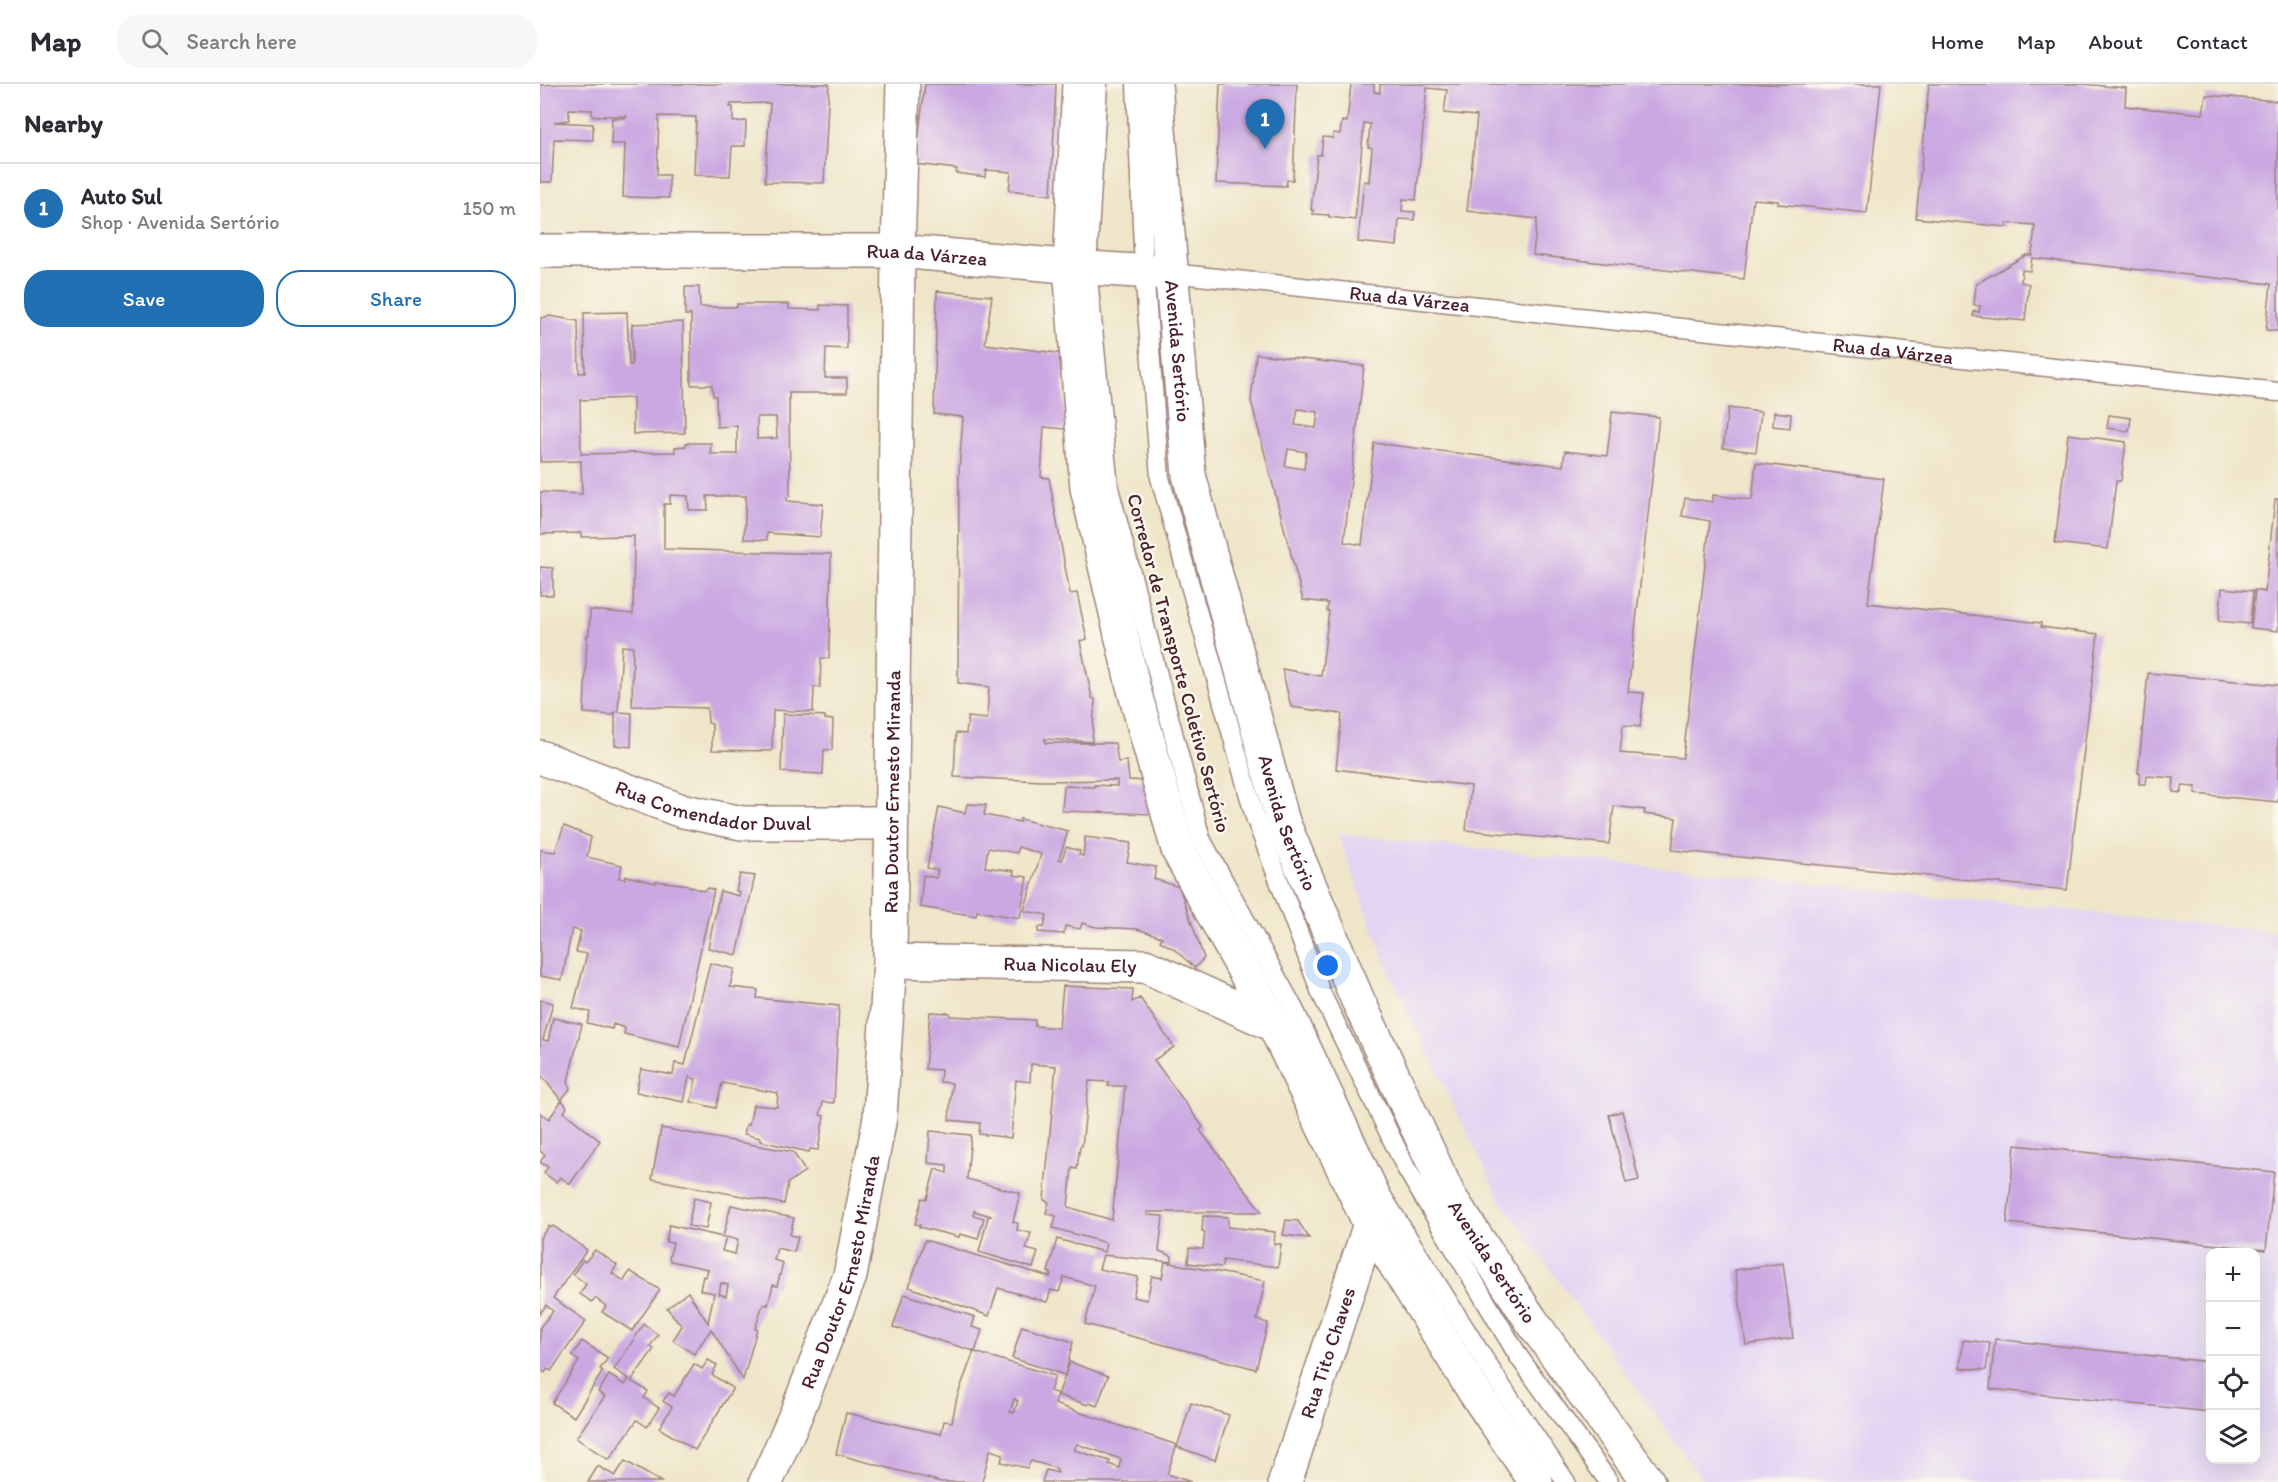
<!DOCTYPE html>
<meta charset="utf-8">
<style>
:root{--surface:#fff;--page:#f7f7f7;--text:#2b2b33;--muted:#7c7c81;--line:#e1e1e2;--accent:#1f6fb2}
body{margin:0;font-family:Itim,sans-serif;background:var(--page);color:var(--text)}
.controls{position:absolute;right:18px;bottom:18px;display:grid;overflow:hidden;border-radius:12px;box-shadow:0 6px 24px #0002}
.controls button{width:54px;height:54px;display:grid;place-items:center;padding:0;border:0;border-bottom:2px solid var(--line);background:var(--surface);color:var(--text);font:30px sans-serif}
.you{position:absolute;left:788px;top:882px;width:21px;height:21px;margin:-15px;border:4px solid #fff;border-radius:50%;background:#1a73e8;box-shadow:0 0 0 9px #1a73e833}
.badge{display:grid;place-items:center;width:39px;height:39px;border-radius:50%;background:var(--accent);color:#fff;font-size:20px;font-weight:700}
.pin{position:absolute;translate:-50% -50px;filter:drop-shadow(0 2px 3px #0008)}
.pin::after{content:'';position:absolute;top:32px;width:21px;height:18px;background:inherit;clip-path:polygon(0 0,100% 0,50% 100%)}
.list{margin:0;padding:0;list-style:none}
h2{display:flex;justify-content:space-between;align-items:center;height:78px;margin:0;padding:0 24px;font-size:26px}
h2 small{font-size:20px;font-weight:400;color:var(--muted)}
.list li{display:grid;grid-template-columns:39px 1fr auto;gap:18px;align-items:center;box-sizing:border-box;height:90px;padding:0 24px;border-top:2px solid var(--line)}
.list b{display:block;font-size:22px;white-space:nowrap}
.list p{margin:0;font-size:20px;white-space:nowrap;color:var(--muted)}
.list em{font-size:20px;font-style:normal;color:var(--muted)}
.actions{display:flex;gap:12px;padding:18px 24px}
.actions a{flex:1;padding:14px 0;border:2px solid var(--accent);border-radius:24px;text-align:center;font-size:21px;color:var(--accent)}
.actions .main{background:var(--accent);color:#fff}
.icon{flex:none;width:33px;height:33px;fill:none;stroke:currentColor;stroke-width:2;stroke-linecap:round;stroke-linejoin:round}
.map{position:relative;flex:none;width:1738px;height:1398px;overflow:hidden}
header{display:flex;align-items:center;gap:36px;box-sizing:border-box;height:84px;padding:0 30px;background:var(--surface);border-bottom:2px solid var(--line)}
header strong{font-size:28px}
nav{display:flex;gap:33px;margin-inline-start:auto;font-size:21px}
.search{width:420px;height:54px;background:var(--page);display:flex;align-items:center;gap:15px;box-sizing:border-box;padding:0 21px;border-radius:24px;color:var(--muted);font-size:22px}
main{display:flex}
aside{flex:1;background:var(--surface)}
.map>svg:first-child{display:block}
</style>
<header>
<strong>Map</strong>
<div class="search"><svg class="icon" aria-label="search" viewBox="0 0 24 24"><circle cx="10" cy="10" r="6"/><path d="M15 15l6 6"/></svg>Search here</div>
<nav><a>Home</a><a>Map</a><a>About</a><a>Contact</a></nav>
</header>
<main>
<aside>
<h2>Nearby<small></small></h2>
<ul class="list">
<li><span class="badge">1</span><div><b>Auto Sul</b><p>Shop · Avenida Sertório</p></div><em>150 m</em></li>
</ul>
<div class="actions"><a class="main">Save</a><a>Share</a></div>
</aside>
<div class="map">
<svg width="1738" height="1398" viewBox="0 0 1738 1398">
<rect width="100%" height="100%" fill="#fbf7ec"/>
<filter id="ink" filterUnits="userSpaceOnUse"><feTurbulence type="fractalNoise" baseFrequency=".0167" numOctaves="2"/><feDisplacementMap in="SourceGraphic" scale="12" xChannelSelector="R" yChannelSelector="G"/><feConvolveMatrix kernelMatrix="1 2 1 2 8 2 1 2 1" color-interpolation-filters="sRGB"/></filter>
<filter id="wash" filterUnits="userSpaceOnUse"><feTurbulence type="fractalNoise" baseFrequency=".008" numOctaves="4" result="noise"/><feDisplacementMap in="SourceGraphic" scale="24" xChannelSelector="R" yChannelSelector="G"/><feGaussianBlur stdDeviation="1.35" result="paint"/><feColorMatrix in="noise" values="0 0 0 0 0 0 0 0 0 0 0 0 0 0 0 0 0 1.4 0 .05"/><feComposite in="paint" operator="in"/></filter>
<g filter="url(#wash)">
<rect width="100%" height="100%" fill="#efe6c9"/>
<path fill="#e2d4f3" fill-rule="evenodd" d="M798,750L1738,848V1398H1164L960,1116L851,893ZM1670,1168H1716V1376H1670Z"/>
<g id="blocks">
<g fill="#caa8e2" fill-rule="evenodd">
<polygon points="17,0 289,0 284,99 225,98 230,19 191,20 190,23 193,23 193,38 206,37 205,62 192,62 190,92 154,91 156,33 119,32 117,91 129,91 129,114 83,113 85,60 71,60 72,34 86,34 87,32 52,32 52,26 29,25 29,36 14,38 53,40 53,56 14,55 12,98 0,98 0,1"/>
<polygon points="385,0 516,0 511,111 469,106 471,88 446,86 445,93 416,89 417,85 375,80"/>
<polygon points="680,0 757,0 753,96 747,96 746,102 676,99"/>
<polygon points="811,0 834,0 834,8 840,9 840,0 1341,0 1327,129 1238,120 1238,117 1213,115 1204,195 993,171 997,135 927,127 937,32 904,29 907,6 887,4 876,116 863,115 862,127 875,128 874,136 859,135 857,162 818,158 824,97 829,98 832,64 828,63 830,40 824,39 815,136 789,133 789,131 773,130 773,126 771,126 777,71 781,71 783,53 793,54 793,49 800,50 802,37 807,38"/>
<polygon points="1389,0 1541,0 1586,4 1585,22 1663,30 1666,11 1738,17 1738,247 1726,246 1731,200 1492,174 1490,187 1482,186 1481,198 1489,200 1485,237 1433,232 1434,227 1439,228 1440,222 1434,221 1436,200 1486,171 1492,171 1495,141 1467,139 1467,143 1376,134"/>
<path d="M145,203H159L160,223H197V220H249V225L280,226V221L307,222V265L286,264L285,294H307V309H249L250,412L247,413V417L283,420L280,453L227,449V456L204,455L206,412H167L168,426H149L148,412L130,411V420H124V465L291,470L289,574H281L280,603H274L273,628L233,626L232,667L172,666V640L168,639L167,624L92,622L93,563L82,562L78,628L92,629L91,663L75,661V627L73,631L44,629L47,551H49L50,526L93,530L94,452L41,453V449L0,450V408L42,410L41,377L0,378V234L10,232L38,237L39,289H45L44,229L87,228L89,281H92V240L143,238L145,349L93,350V314L40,316L41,370L135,368V363L146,362V359H171L170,370H197V342L177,343L176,312H173L172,301H151V231H145ZM217,333H236L237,354L217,355Z"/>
<polygon points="397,207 452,212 445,260 525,270 523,306 526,345 504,343 501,393 509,394 530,510 537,509 547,555 540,557 552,614 555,615 552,658 505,655 505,659 575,659 578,678 587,677 589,696 607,697 613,730 522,727 524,702 554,703 554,701 577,702 577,696 503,697 414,693 416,649 426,650 428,633 447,635 449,603 418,599 419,387 423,333 394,330"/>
<path d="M716,270L824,282L804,458L822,461L834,359L1023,382L1025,367L1067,372L1072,328L1119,333L1088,608L1104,609L1100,643L1083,641L1080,669L1143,674L1170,437L1142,432L1145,414L1173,418V411L1212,416L1216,379L1344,395L1328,519L1501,539V543L1558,550L1527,806L1132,766L1136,734L1104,730L1105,726L1074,722L1069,760L926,746L931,702L796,685L802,630L751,623L742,585L781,592L789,527H787L788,519L763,516L711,317ZM758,325L778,328L776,344L755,341ZM748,365L766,368L764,385L745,382Z"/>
<polygon points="1188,324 1221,328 1216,368 1183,364"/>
<polygon points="1234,328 1251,330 1250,344 1233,342"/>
<polygon points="1569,331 1591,334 1589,347 1567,344"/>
<polygon points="1528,350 1586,358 1581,397 1576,397 1568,465 1515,459"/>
<polygon points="1735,415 1738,415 1738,547 1711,544 1715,506 1725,508"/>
<polygon points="0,483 13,484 13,511 0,511"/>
<polygon points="1682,504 1713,507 1710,540 1679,537"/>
<polygon points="1608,589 1738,601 1738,718 1655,710 1656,703 1642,702 1641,709 1633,708 1634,694 1607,692 1606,700 1599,700 1600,689 1598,689"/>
<polygon points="243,630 285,632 285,635 293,636 292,666 284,666 283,690 241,688"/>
<polygon points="427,720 446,721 444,731 480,738 480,735 528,747 519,775 522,776 526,763 540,767 539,771 543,772 545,753 591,759 587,778 616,783 614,795 639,803 664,874 655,884 634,865 620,857 622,853 597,845 556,843 542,839 540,845 525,842 524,850 498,848 499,843 504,843 507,831 484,827 501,770 478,763 477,769 448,764 445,783 474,787 473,791 487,793 480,834 437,827 436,832 380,823 383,791 396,794 398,786 387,784 399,723 425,729"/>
<polygon points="24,742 51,753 47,773 82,781 79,794 85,795 86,792 116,799 116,797 142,800 163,807 168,804 174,806 139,963 84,950 85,944 73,940 72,945 47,939 50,928 33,924 47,870 36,868 41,847 32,845 22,896 0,892 0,766 15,768"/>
<polygon points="200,790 215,792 197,871 168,864 180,807 199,812 200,808 196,807"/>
<polygon points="170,879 194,885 190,903 218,906 217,914 299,922 294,1019 283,1018 280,1031 284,1032 278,1066 270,1065 269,1068 220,1057 220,1054 204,1050 206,1041 209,1041 213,1021 237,1023 238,1009 182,999 176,1024 151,1018 156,995 149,993 144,1018 96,1008 101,985 133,991 135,979 145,981"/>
<path d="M523,902L593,905L592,918L600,914L634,963L614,976L663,1043L660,1046L722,1128H607V1131L623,1132L619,1167L632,1172V1178L563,1171L559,1185L598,1193L593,1213L607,1216L612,1192L622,1194L625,1178L725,1197L717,1236L728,1239L716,1285L545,1240L555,1202L524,1193L519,1208L511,1206L507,1218L458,1204L449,1232L369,1203L385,1156L510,1193L511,1189L508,1188L517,1155L564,1168L566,1159L513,1144L516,1132L506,1129L509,1118L504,1116L516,982L491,980L490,998L476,996L471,1054L439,1050L440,1039L409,1036L412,999L400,998L401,986L385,985L390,928L410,929V932L495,936V942L519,944ZM549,997L569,998L568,1002H585L572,1136L528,1123L532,1084L537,1085L540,1062H542Z"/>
<polygon points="0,916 13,919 3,956 8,957 13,934 42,940 28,997 30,1005 21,1016 0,990"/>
<polygon points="22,1016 27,1023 24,1028 60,1057 30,1100 20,1093 16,1098 4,1089 8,1083 0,1078 5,1071 0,1067 0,1029 9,1035"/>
<polygon points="1082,1027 1099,1096 1086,1099 1069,1031"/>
<polygon points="121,1044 253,1068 265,1087 248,1099 244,1120 112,1095"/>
<polygon points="390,1047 431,1051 427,1095 480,1109 473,1138 478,1139 477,1146 491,1149 486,1165 498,1168 493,1184 439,1168 448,1133 451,1132 434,1127 433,1131 444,1134 438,1155 420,1150 419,1153 379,1143 380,1141 375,1140 382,1114 387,1115 395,1085 407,1089 407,1081 388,1079"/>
<polygon points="1475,1061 1734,1088 1726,1166 1467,1139"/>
<polygon points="154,1114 171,1118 166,1145 148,1142"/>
<path d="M191,1121L254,1134L250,1151L258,1153L254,1168L237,1164L234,1176L243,1179L237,1202L233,1201L228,1221L223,1220L215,1245H217L203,1296L171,1245L154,1270L133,1256L142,1242L127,1224L148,1208L168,1239L174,1209L160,1206L163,1192L166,1193L168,1185L131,1177L129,1174L133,1159L126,1158L129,1141L183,1153ZM186,1153L198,1156L195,1170L182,1167ZM181,1199L188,1201L186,1212L179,1210Z"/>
<polygon points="663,1132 688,1133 688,1143 735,1148 734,1160 741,1160 738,1183 683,1176 682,1183 648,1179 649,1164 663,1165 665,1148 662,1147"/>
<polygon points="746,1136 758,1137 769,1154 743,1151"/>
<polygon points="9,1142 11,1144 13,1142 47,1166 13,1214 46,1237 11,1287 7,1285 5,1289 0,1286 0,1243 13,1227 6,1221 0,1230 0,1154"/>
<polygon points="55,1166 77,1181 72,1189 84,1197 90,1187 120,1206 92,1247 62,1228 66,1222 55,1214 52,1218 40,1210 46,1200 33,1190 43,1176 45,1178"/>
<polygon points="1243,1179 1253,1254 1206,1261 1195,1186"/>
<path d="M364,1210L435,1233L432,1243L442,1246L435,1268L515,1292L510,1307L518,1310L515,1320L637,1361L627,1390L651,1398H502L506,1386L518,1389L516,1384L491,1377L487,1384L461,1378L463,1370L450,1366L442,1398H401L296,1370L306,1329L401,1350L404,1337L412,1338L417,1313L434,1267L353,1243ZM474,1315L478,1317L474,1329L470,1328ZM537,1360L581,1375L579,1384L569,1380L570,1377L534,1366Z"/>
<polygon points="104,1240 118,1251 110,1262 114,1265 91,1297 108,1307 104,1314 119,1324 107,1343 97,1336 69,1376 36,1354 65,1312 58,1308 69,1291 85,1301 89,1295 74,1285"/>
<polygon points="482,1242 533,1258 525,1291 472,1274"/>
<polygon points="1455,1255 1670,1278 1670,1328 1450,1305"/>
<polygon points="1423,1256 1450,1259 1446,1286 1420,1284"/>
<polygon points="42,1257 68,1274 60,1285 63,1287 34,1333 12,1319 39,1277 32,1272"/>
<polygon points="168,1276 177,1281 172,1291 193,1304 155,1366 119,1344 132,1323 123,1317 129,1309 134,1312 154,1280 162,1285"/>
<polygon points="530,1278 568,1292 557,1322 549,1319 548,1321 518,1311"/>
<polygon points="651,1319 689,1331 675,1376 637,1363"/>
<polygon points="85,1377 121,1398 48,1398 58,1382 75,1392"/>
</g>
</g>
</g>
<g filter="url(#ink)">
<use href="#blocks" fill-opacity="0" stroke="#9c827a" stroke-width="1.5"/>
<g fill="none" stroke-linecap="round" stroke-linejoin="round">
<defs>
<g id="service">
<polyline points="558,0 547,184 569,404 661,755 754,925 842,1112 956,1294 1026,1398"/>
<polyline points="596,0 604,187 620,394 715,733 781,909 866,1084 979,1273 1069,1398"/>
<path id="s1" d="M631,189L1738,308"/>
</g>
<g id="minor">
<path id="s2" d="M0,673L139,726L202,739H351"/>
<path id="s3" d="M350,877L605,882L734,941"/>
<path id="s4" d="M226,1398L257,1328L310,1192L340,1033L350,877L358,167L363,0"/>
<path id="s5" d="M745,1398L830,1140"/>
</g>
<g id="tertiary">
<path id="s6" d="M0,167H358L547,184L631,189"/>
</g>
<g id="primary">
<polyline points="539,0 530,183 547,404 593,602 638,766 734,941 830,1140 934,1307 996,1398"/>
<path id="s7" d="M615,0L649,391L743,738L816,912L909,1112L991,1236L1108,1398"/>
</g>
</defs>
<use href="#service" stroke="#9c827a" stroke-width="21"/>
<use href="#minor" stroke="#9c827a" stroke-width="36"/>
<use href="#tertiary" stroke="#9c827a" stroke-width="36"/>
<use href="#primary" stroke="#9c827a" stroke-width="36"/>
<use href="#service" stroke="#fff" stroke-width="18"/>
<use href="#minor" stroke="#fff" stroke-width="33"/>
<use href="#tertiary" stroke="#fff" stroke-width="33"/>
<use href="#primary" stroke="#fff" stroke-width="33"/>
</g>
</g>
<g text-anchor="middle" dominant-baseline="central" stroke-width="5" stroke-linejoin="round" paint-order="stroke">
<g font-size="20" fill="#4a1f2b" stroke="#fbf7ec">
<text stroke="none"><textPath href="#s6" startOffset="387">Rua da Várzea</textPath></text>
<text stroke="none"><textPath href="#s1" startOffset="240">Rua da Várzea</textPath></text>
<text stroke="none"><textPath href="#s1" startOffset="726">Rua da Várzea</textPath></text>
<text stroke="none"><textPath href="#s7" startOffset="268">Avenida Sertório</textPath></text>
<text transform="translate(639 579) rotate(75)">Corredor de Transporte Coletivo Sertório</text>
<text stroke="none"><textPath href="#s4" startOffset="710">Rua Doutor Ernesto Miranda</textPath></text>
<text stroke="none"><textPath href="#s2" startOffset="182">Rua Comendador Duval</textPath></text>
<text stroke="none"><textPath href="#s7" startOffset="754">Avenida Sertório</textPath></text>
<text stroke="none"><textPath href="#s3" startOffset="180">Rua Nicolau Ely</textPath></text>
<text stroke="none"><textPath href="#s7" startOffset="1240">Avenida Sertório</textPath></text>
<text stroke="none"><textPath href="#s4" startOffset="224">Rua Doutor Ernesto Miranda</textPath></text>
<text stroke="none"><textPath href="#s5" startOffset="136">Rua Tito Chaves</textPath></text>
</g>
</g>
</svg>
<div class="controls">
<button>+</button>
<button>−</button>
<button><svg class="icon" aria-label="locate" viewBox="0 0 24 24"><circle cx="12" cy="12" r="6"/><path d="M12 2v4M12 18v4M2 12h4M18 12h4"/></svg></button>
<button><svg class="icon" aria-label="layers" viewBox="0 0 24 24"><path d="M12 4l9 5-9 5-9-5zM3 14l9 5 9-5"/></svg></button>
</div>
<div class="you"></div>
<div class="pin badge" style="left:725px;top:65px">1</div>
</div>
</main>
